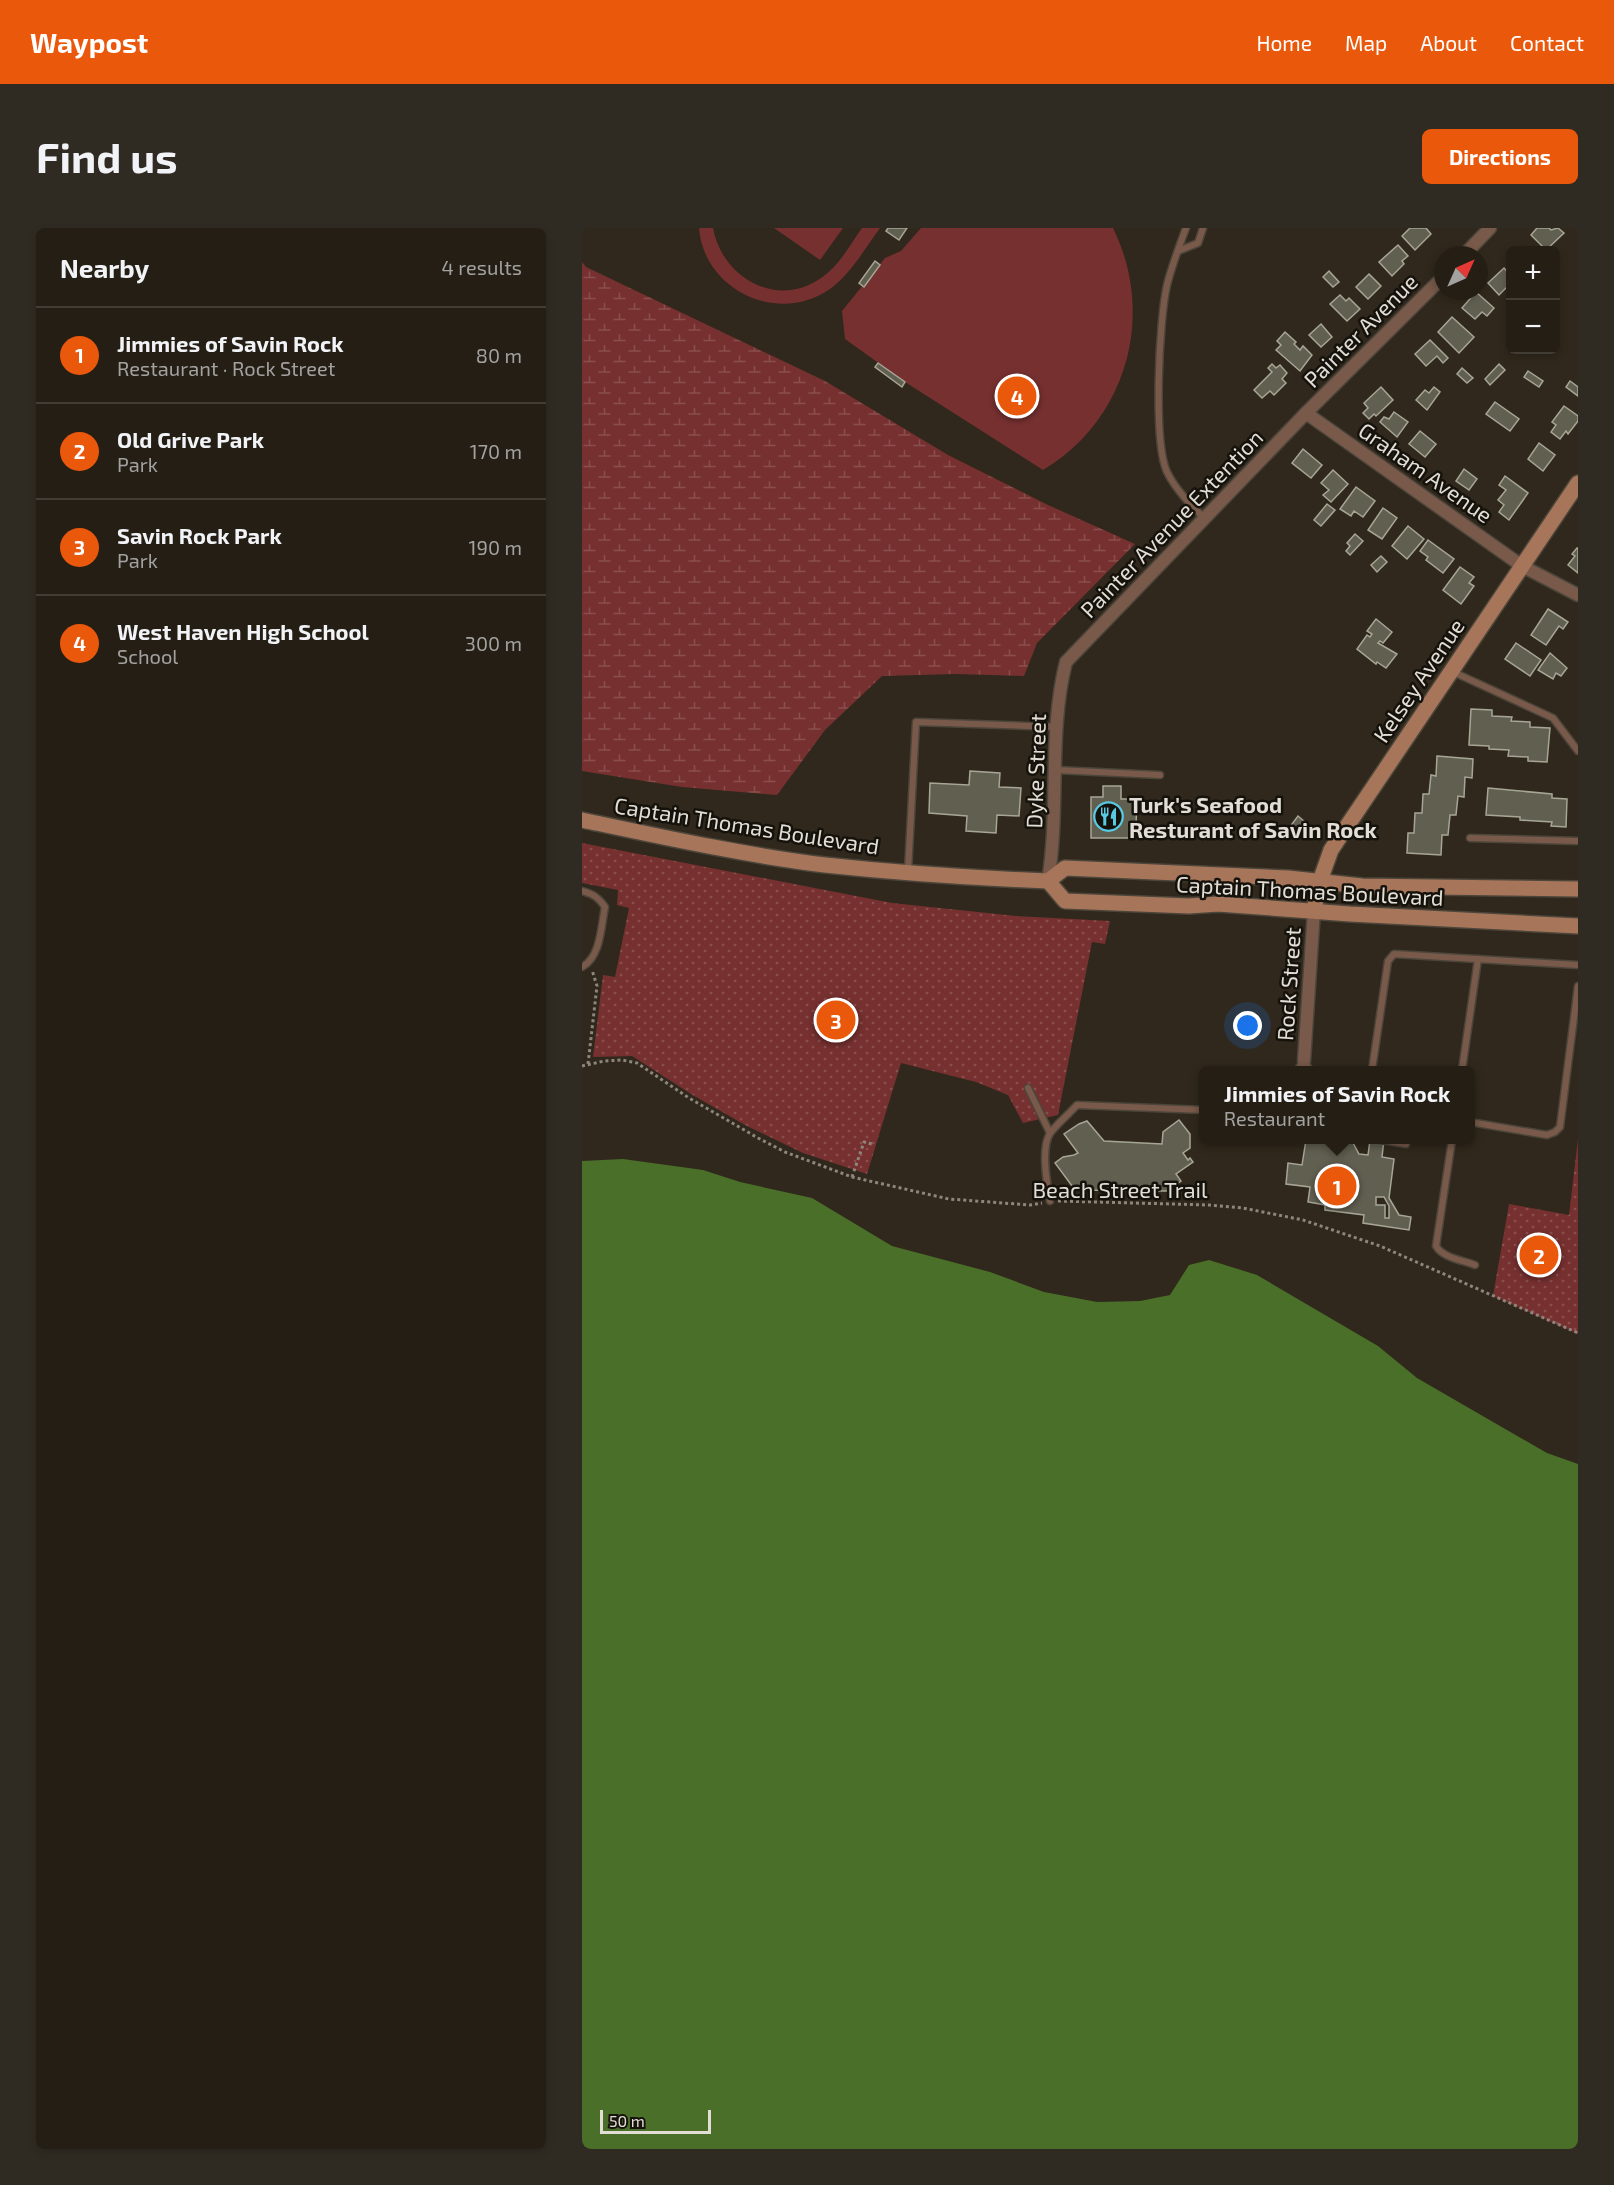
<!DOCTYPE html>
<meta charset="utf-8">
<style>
:root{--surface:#241e15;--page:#302b22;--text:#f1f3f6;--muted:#a3a2a0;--line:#413c34;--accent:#ea580c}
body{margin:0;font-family:"Exo 2",sans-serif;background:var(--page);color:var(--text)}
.controls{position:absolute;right:18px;top:18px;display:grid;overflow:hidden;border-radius:9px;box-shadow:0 3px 9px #0003}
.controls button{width:54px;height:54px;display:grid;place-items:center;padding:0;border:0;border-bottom:2px solid var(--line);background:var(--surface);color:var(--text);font:30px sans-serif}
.compass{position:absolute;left:852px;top:18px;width:54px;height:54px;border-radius:50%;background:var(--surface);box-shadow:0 3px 9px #0003;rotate:45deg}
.scale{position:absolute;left:18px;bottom:15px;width:111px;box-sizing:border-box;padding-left:6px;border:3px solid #e2ddd5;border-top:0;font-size:16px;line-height:21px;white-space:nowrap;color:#e2ddd5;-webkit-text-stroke:4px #15120c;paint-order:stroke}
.you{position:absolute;left:666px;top:798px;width:21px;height:21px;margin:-15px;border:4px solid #fff;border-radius:50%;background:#1a73e8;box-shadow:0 0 0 9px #1a73e833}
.badge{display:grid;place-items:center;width:39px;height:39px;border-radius:50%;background:var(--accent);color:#fff;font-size:20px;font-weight:700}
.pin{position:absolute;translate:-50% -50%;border:3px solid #fff;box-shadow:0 2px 6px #0006}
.popup{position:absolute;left:617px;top:838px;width:276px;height:78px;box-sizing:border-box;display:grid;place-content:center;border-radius:9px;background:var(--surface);filter:drop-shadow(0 2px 4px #0005);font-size:20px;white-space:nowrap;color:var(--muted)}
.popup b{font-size:22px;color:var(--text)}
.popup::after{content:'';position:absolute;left:50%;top:100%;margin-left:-12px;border:12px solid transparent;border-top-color:var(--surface)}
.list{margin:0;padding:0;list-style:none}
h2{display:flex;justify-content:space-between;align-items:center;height:78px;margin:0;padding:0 24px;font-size:26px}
h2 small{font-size:20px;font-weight:400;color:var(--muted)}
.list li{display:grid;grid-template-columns:39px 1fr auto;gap:18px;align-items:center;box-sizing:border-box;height:96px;padding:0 24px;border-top:2px solid var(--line)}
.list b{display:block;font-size:22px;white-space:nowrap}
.list p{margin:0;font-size:20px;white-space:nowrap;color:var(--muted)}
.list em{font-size:20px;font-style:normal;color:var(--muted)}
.map{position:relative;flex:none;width:996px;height:1921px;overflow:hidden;border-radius:9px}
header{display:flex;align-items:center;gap:36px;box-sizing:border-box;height:84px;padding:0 30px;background:var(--accent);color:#fff}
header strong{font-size:28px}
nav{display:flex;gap:33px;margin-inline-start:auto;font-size:21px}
.intro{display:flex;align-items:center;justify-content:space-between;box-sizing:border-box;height:144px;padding:0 36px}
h1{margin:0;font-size:42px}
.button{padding:15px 27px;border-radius:9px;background:var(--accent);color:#fff;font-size:21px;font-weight:700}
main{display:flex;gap:36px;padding:0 36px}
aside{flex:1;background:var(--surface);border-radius:9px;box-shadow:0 3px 9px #0003}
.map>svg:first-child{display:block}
</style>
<header>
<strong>Waypost</strong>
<nav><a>Home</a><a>Map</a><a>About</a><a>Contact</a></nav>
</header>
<div class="intro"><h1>Find us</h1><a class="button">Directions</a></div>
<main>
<aside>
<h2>Nearby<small>4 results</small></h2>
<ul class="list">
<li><span class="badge">1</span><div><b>Jimmies of Savin Rock</b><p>Restaurant · Rock Street</p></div><em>80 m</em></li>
<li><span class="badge">2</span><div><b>Old Grive Park</b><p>Park</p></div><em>170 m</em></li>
<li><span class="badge">3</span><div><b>Savin Rock Park</b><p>Park</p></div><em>190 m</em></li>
<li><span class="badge">4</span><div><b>West Haven High School</b><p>School</p></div><em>300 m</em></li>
</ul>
</aside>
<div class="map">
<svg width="996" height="1921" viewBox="0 0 996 1921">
<defs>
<pattern id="wetland-marsh" width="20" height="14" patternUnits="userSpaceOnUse" patternTransform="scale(1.5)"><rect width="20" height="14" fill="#773030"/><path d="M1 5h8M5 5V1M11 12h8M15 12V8" fill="none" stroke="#8a4e4d"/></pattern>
<pattern id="park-dots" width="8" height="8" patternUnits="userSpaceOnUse" patternTransform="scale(1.5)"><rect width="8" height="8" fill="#773030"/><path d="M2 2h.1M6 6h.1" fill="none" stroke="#8a4e4d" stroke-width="1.8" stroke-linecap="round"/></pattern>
</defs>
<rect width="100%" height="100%" fill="#30281c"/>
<g fill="#773030">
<path d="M117,0H131C140,50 195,81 239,50C257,38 268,17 280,0H298C283,20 269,46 248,61C197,97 122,63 117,0Z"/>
<polygon points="192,0 261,0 238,32"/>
<path d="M339,0H531C574,87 545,192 461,242L323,154L263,111L260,83L303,30L319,23Z"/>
</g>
<polygon fill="url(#wetland-marsh)" points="0,34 4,39 243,153 366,227 466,277 553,316 455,415 442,448 373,446 300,448 243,502 195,567 100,559 0,543"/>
<g fill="url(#park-dots)">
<polygon points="0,615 310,675 434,688 528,693 523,716 510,714 476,887 441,895 426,867 394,854 319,835 285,946 221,925 163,897 109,866 50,828 11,829 21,747 33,749 47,680 35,677 36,662 0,655"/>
<polygon points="996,911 996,1106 911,1068 927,976 987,987"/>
</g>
<polygon fill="#4a6f29" points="41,931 121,942 158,954 230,970 310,1018 408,1044 462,1064 515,1074 558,1073 588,1067 607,1037 627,1032 675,1047 796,1118 835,1150 965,1225 996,1236 996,1921 0,1921 0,933"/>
<g fill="#605f50" stroke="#a7a695" stroke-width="1.5" fill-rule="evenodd">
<polygon points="306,0 325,0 317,12 304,3"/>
<polygon points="828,0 844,0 849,6 833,22 820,8"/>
<polygon points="955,0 967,0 969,2 976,0 982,5 964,22 949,7"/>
<polygon points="816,17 826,28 820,33 822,36 810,48 797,34"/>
<polygon points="293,33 298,37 282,59 277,55"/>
<polygon points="922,40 928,47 928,56 917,67 906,55"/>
<polygon points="747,43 757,54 751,59 741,49"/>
<polygon points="787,46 799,58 786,71 774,59"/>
<polygon points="894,64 912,80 905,88 900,84 893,91 880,80"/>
<polygon points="758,67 764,73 767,70 778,81 765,93 748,76"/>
<polygon points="870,89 892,109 877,125 856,104"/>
<polygon points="739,96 750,109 739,119 727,107"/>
<polygon points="703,104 714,114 712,116 718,122 721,118 730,127 718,143 694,122 699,117 695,113"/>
<polygon points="848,112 866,130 861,135 855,128 844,138 833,126"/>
<polygon points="296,135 323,154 320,159 293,139"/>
<polygon points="690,136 694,140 698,137 705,145 700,151 704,155 692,167 688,163 680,170 672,162 690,144 686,140"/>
<polygon points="917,136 923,142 908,157 903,151"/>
<polygon points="880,140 891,150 885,155 875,146"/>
<polygon points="946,143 961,153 957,159 942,149"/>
<polygon points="988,153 996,159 996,168 984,159"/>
<polygon points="799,159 811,172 794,188 792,186 787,191 781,185 786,180 782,175"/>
<polygon points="852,159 858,164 845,182 834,172 843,162 847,165"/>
<polygon points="913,174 937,191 928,203 904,186"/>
<polygon points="982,178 996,188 996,193 986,206 984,203 978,211 969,204 974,197 970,194"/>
<polygon points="812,184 826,194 815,209 798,194 802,189 807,191"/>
<polygon points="838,203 854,216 843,229 827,216"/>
<polygon points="957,215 973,227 961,243 946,231"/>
<polygon points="721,221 740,237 729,250 710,235"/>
<polygon points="882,241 895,251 887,262 874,253"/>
<polygon points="751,242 766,256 749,274 741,267 747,262 739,255"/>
<polygon points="923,248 946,265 927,292 917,284 922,277 916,272 924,262 917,257"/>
<polygon points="774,259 793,273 781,289 772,283 769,288 758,281"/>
<polygon points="745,276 753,282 739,298 732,292"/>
<polygon points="801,280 815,290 800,311 786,302"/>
<polygon points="826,298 842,311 825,331 810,318"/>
<polygon points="773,306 781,313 768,327 764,323 768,318 765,315"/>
<polygon points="846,312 872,331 861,345 844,332 846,329 838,323"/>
<polygon points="995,320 996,320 996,345 986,337 993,328 990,326"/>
<polygon points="799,328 805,334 795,344 789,337"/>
<polygon points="878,339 892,349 887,355 892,358 879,376 861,362"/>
<polygon points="966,381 986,394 981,401 977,398 964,417 949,407"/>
<polygon points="794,391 810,404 801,415 798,413 796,415 815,426 804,440 795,434 794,436 775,421 785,407 788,409 790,406 785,403"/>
<polygon points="934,415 959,432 948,448 923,431"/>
<polygon points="968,425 985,440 979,448 974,445 971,451 956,442"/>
<polygon points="889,481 910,482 910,488 930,489 929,493 948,494 948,499 968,500 965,534 946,533 946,529 926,528 927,522 907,521 907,518 887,517"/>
<polygon points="855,528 891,531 890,550 883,549 882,569 876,568 874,587 868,587 866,607 860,607 859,627 825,625 826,605 832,605 833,585 840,585 841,566 847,566 849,547 854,548"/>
<polygon points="388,543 418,545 417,559 439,560 437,588 415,587 414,605 384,603 385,588 347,585 348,555 387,557"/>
<polygon points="521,558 539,558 539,571 555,571 554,599 548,599 548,610 509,610 509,569 521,569"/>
<polygon points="906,560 970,566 970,570 985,571 984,599 969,598 970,594 938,592 938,589 904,587"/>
<polygon points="716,588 723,594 715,605 707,600"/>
<polygon points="597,892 608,906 608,920 601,925 606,932 608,930 611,934 594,946 599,953 585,963 493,962 473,935 481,929 492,927 496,925 482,906 497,896 505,893 522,913 580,916 581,904"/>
<path d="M724,912H747L771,915L777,926L786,927L788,912H802L800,929L812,931L807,970L817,987L829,989L827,1002L781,995L782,987L743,982V977L726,974L728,959L704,956L706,935L720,937ZM794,969H802L807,978V990H803V977H794Z"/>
</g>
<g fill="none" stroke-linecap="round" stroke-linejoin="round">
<defs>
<g id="lane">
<path d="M604,0C597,19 590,37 585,57C577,92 571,213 585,244C594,262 608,276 622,290"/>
<polyline points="596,23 616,15 621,0"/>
<polyline points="869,443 971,490 996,523"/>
<polyline points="474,542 578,547"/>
<polyline points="888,610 996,613"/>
<polyline points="326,643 334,494 475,499"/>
<path d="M0,663C11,666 16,669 23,679C19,698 19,729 0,739"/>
<polyline points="715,842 722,833 728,842"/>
<polyline points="790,842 806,733 812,726 996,737"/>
<polyline points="880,842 896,731"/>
<polyline points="446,860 468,905"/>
<polyline points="888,894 965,907 973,904 978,899 996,758"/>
<polyline points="799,912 824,916"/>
<path d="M870,912L854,1018C861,1030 880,1032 893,1037"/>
<path d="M468,973C465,956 458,918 469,904C477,894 487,886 495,877L622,882"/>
</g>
<g id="street">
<polyline points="882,27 908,0"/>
<polyline points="724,185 940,338 996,367"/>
<path d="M466,653C478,581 466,505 484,434L724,185L861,49"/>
<polyline points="722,833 732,682"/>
</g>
<g id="secondary">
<path d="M0,592C80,609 162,627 243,637C317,645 392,650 466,653L483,640L706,650L780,658L996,661"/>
<polyline points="466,653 483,673 607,678 636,676 768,686 996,698"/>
<polyline points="732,682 738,653 749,622 996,255"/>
</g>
</defs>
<use href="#lane" stroke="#4c453a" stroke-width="9"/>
<use href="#street" stroke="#4c453a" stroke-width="15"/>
<use href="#secondary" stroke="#4c453a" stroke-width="18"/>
<g stroke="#8c867c" stroke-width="3" stroke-dasharray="3 3" stroke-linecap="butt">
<polyline points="6,836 15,758 10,742"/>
<polyline points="0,838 22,833 40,832 55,835 107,870 176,910 203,924 270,949 367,971 448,977 460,975"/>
<polyline points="270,949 282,914 290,916"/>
<polyline points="476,973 627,977 661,980 721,992 798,1018 996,1105"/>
</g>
<use href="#lane" stroke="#795a4a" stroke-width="6"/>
<use href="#street" stroke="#795a4a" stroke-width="12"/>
<use href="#secondary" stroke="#a6755a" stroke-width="15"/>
</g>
<defs>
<symbol id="restaurant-ring" viewBox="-11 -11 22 22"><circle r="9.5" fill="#15120c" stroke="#57c9e3" stroke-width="1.5"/><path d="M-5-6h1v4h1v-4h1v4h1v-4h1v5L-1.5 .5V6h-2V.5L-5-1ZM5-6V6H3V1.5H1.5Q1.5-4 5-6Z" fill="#57c9e3"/></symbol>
</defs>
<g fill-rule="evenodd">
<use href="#restaurant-ring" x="510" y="572" width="33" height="33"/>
</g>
<g text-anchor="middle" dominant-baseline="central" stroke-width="5" stroke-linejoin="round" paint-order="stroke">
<g font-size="22" fill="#e2ddd5" stroke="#15120c">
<text transform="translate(778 102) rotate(-45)">Painter Avenue</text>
<text transform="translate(844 244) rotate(35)">Graham Avenue</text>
<text transform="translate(589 295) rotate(-46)">Painter Avenue Extention</text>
<text transform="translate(836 452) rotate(-56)">Kelsey Avenue</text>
<text transform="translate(453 543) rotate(-88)">Dyke Street</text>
<text transform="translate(165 597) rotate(9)">Captain Thomas Boulevard</text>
<text transform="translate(728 662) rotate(3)">Captain Thomas Boulevard</text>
<text transform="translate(706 756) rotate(-86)">Rock Street</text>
<text x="538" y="961">Beach Street Trail</text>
</g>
<g font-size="22" font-weight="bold" fill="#e2ddd5" stroke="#15120c" text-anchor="start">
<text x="547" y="576">Turk's Seafood<tspan x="547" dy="25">Resturant of Savin Rock</tspan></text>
</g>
</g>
</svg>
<div class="controls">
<button>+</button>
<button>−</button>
</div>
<svg class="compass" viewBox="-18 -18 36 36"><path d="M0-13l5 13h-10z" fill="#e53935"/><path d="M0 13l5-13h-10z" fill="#a3a2a0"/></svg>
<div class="scale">50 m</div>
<div class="you"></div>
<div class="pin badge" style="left:755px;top:958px">1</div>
<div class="popup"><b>Jimmies of Savin Rock</b>Restaurant</div>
<div class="pin badge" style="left:957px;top:1027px">2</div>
<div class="pin badge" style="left:254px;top:792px">3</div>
<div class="pin badge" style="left:435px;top:168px">4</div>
</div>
</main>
